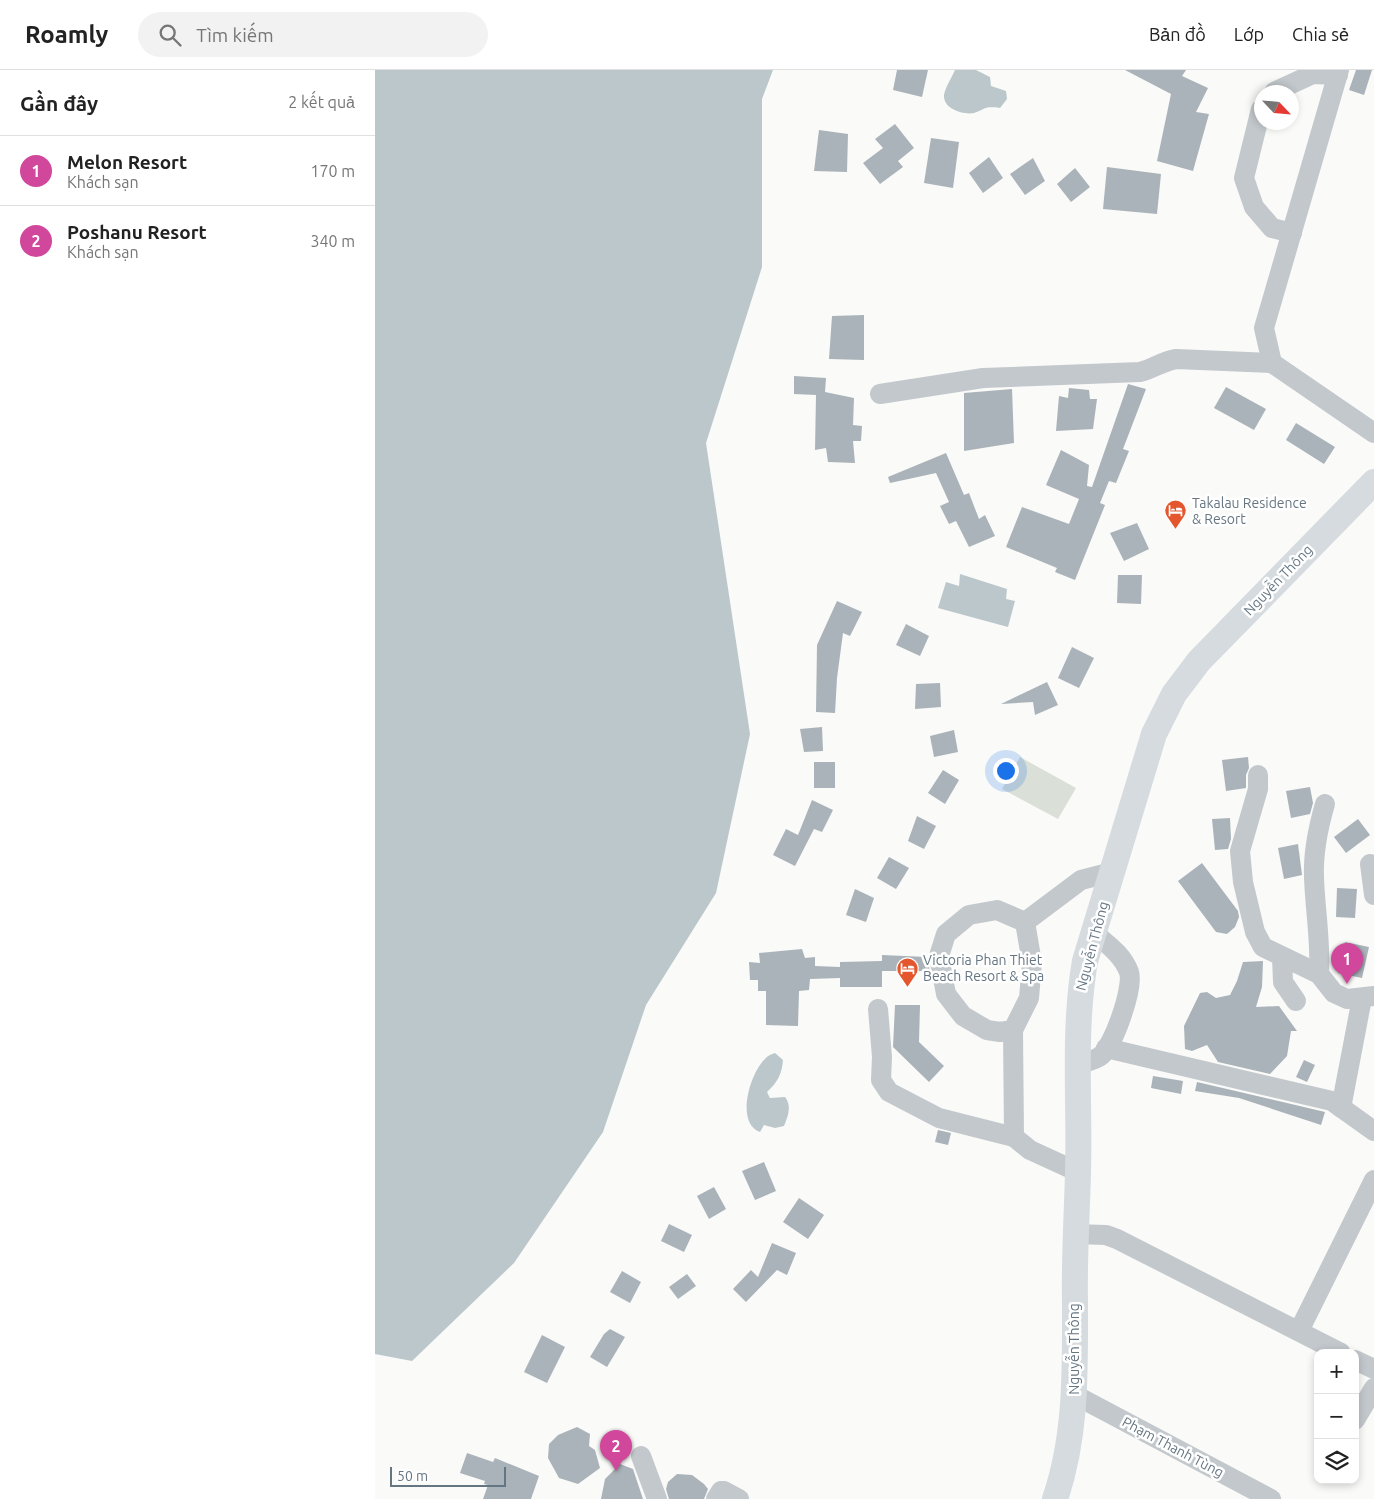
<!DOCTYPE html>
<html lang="vi">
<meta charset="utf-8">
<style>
:root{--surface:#fff;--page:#f2f2f2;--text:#222;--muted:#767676;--line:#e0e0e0;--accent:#e4572e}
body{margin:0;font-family:Ubuntu,sans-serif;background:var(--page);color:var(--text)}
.controls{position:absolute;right:15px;bottom:15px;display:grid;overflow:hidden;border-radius:10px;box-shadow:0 2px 8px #0003}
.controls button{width:45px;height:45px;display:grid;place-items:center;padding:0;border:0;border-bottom:1px solid var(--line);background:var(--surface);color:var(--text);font:25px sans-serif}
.compass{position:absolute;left:879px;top:15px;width:45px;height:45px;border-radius:50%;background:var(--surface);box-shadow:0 2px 8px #0003;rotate:116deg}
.scale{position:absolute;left:15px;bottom:12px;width:116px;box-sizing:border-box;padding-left:5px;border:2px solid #657683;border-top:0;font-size:14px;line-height:18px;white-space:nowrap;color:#657683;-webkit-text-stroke:4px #fff;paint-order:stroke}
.you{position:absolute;left:630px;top:700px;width:18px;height:18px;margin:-12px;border:4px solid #fff;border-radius:50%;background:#1a73e8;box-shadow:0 0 0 8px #1a73e833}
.badge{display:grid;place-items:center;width:32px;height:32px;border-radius:50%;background:var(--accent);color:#fff;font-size:16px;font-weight:700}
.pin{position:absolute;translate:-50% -41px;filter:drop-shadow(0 1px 2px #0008)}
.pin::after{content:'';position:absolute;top:26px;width:18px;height:15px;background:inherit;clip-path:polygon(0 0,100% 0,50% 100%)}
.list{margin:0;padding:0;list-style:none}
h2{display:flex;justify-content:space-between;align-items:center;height:65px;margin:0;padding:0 20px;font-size:21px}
h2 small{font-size:16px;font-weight:400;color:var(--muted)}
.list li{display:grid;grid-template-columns:32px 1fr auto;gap:15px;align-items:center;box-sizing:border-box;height:70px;padding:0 20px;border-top:1px solid var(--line)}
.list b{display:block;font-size:19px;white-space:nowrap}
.list p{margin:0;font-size:16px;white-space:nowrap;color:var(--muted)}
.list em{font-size:16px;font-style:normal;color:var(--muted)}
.icon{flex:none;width:28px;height:28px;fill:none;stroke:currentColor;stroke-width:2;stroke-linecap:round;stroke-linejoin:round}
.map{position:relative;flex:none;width:999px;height:1429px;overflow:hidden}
header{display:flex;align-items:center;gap:30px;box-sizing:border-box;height:70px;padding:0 25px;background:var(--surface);border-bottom:1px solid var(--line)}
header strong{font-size:24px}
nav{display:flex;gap:28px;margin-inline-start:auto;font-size:18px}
.search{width:350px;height:45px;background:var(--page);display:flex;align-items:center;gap:12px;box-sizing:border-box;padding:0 18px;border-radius:28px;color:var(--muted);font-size:19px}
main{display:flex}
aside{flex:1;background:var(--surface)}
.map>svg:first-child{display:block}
</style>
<header>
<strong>Roamly</strong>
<div class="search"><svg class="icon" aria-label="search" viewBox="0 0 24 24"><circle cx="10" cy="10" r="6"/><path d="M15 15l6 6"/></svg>Tìm kiếm</div>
<nav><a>Bản đồ</a><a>Lớp</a><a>Chia sẻ</a></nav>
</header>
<main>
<aside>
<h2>Gần đây<small>2 kết quả</small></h2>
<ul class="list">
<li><span class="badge" style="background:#d1479c">1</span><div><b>Melon Resort</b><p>Khách sạn</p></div><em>170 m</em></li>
<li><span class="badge" style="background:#d1479c">2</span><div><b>Poshanu Resort</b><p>Khách sạn</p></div><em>340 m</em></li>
</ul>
</aside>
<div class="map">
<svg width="999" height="1429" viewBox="0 0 999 1429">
<rect width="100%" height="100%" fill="#fafaf8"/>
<polygon fill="#dadfd7" points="645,687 701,718 683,749 627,719"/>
<g fill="#bbc7cb">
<polygon points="0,0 398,0 387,29 387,197 331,373 375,664 341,823 271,935 228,1062 139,1193 37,1291 0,1284"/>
<path d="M580,0H601L615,7L616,16L631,21L632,29L625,38C607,36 612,39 599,43C588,45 568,39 569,25C570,18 577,7 580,0Z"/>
<polygon points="585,504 632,519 631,529 640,531 633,557 563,538 571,512 584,516"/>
<path d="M400,983L408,990C407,1004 402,1013 392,1022L395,1028L410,1027C417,1036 413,1046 409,1056L400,1058L389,1055L385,1062C360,1053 375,1003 390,989C392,986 397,984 400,983Z"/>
</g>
<g fill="#aab3b9">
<polygon points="522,0 553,0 547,27 518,20"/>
<polygon points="750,0 811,0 807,6 833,18 821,42 834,44 818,101 782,91 796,24"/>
<polygon points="981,0 997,0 989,25 974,20"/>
<polygon points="520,54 539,78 523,91 528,97 505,114 488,93 508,78 500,69"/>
<polygon points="444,60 473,64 472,102 439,101"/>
<polygon points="556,68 584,72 578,118 549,113"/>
<polygon points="614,87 628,108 608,123 594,103"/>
<polygon points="658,88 670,111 650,125 635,104"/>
<polygon points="732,97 786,104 782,144 728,139"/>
<polygon points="700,98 715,117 696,132 682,114"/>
<polygon points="489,245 489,290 454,289 457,246"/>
<polygon points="419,306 451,308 450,322 479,328 478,355 487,356 486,371 478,371 480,393 453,392 451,378 440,380 441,325 419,324"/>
<polygon points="753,314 771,319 748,379 754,381 741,413 734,411 725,433 730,435 700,510 680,502 682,498 631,477 647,437 694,454 704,429 671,415 686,380 714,395 712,416 717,417"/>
<polygon points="851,317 891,339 879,360 839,338"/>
<polygon points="694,318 714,320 715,329 722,329 718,359 681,361 684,326 693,328"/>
<polygon points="637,319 639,373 589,381 589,323"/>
<polygon points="921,353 960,377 949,394 911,370"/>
<polygon points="571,383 589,425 594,423 604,449 610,445 620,466 594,477 581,451 574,454 565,436 574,432 561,403 515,413 513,407"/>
<polygon points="762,453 774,479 749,491 735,463"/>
<polygon points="743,505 767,505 766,534 742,533"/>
<polygon points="462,531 487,542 475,566 468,563 462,608 460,643 441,642 442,575"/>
<polygon points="531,554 554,566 545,586 521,575"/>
<polygon points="697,577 719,588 704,618 683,608"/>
<polygon points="672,612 683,635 660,645 658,632 626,634"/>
<polygon points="565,613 566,637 540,639 541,614"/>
<polygon points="447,657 448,681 429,682 425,659"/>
<polygon points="579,660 583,682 559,687 555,666"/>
<polygon points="873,687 874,698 871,705 871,718 851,721 847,690"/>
<rect x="439" y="692" width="21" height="26"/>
<polygon points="568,700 584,710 570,734 553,723"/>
<polygon points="935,717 938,733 935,744 916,748 911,721"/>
<polygon points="437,730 458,740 447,762 439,759 420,796 398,785 411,759 423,765"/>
<polygon points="542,746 561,756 549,779 533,771"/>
<polygon points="855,748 856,769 853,779 840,780 837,749"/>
<polygon points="983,749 995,765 971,783 959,767"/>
<polygon points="923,774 927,805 909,809 903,778"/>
<polygon points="514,787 534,798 521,819 502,808"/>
<polygon points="827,793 863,841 864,847 860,857 852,864 841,862 803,811"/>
<polygon points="962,818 982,819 980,848 961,847"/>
<polygon points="480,819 499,828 491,852 471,845"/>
<polygon points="970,872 994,877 987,908 963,903"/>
<polygon points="427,879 430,888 440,887 440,896 465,897 465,892 507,891 507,917 465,917 465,908 435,909 434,920 424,921 423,956 391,955 391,921 383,921 383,910 375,910 374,892 385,893 384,883"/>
<polygon points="507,885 552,887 555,901 507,901"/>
<polygon points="888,891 887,917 881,937 904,936 922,961 916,961 912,986 895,1004 843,992 832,975 817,981 810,979 809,956 825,923 832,922 841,928 855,925 862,911 868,892"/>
<polygon points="520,935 545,935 544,972 569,996 554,1012 518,977"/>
<polygon points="929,990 940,995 932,1012 921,1007"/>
<polygon points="778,1006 808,1011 806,1024 776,1018"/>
<polygon points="822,1012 950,1042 946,1055 864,1028 820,1021"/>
<polygon points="563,1060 576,1063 573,1075 560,1072"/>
<polygon points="389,1092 401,1121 380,1130 367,1101"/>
<polygon points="339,1117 351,1139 334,1149 322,1126"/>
<polygon points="424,1128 449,1145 433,1169 408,1152"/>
<polygon points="294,1154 317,1165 309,1182 286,1171"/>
<polygon points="397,1173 421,1183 412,1205 402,1200 371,1232 358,1219 376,1200 383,1207"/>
<polygon points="247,1201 266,1212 255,1233 235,1222"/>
<polygon points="312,1204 321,1216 303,1229 294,1217"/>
<polygon points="235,1259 250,1267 232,1297 215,1287 229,1264"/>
<polygon points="167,1265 190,1277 172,1313 149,1302"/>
<polygon points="202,1357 215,1364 214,1376 220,1380 225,1398 203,1414 184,1408 173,1388 174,1374 183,1365"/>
<polygon points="92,1383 118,1392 120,1388 164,1406 156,1429 108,1429 113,1415 109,1414 110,1411 85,1403"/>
<polygon points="245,1394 258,1399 268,1429 226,1429 230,1409"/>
<polygon points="302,1404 317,1405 329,1414 333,1419 329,1429 294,1429 291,1419 293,1412"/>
</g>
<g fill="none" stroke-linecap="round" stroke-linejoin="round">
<g stroke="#c3c8cc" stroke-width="20">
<polyline points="964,0 889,258 897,293 999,363"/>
<polyline points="899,22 938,4 963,5"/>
<polyline points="886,39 869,108 879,137 897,158 917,163"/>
<path d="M505,324L608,308L765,302C778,299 788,291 801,289L897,293"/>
<polyline points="883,705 883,719 865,781 868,812 880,862 888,877 944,904 959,923 972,929 999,926"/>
<polyline points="995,794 999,825"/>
<polyline points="650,852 657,893 654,928 638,960 625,962 612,960 588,946 571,924 564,886 571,864 594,845 622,840 650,852 706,810 737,802"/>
<polyline points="907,887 908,912 921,931"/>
<path d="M944,904C946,871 940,840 939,807C938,782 943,758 950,734"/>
<polyline points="503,939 507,987 506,1010 514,1022 564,1048 639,1067"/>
<polyline points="638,960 639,1067 655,1080 703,1102"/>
<polyline points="731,978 957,1031 999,1061"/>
<path d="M702,995C709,992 718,991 724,987C738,979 759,917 754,902C747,884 733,875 719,863"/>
<polyline points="966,1038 987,928"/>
<polyline points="699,1164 731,1165 742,1169 966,1283"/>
<polyline points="924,1261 999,1110"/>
<polyline points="980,1290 999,1299"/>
<polyline points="700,1325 896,1429"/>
<polyline points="980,1350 999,1318"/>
<polyline points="266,1386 282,1429"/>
<polyline points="341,1429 346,1421 349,1421 364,1429"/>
</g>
<path stroke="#d6dbdf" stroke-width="26" d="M680,1429C702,1365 700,1298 700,1231C699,1188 702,1145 703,1102C705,1032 698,961 710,891L779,664L799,624L824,591L999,412"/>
</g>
<defs>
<symbol id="hotel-pin" viewBox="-11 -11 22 30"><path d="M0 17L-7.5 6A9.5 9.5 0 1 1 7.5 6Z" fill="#e4572e" stroke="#fff"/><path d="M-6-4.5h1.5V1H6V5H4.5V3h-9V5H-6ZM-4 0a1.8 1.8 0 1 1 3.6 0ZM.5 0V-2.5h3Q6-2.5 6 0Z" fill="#fff"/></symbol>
</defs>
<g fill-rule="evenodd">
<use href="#hotel-pin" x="788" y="428" width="25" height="34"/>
<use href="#hotel-pin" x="520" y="886" width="25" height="34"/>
</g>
<g text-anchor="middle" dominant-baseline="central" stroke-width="5" stroke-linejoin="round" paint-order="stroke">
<g font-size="14" fill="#657683" stroke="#fff" text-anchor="start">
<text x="817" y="433">Takalau Residence<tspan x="817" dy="16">&amp; Resort</tspan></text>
<text x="548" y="890">Victoria Phan Thiet<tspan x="548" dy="16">Beach Resort &amp; Spa</tspan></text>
</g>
<g font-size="14" fill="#657683" stroke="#fff">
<text transform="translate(903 510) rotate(-46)">Nguyễn Thông</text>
<text transform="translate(717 876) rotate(-75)">Nguyễn Thông</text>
<text transform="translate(699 1279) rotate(-90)">Nguyễn Thông</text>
<text transform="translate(798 1377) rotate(28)">Phạm Thanh Tùng</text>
</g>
</g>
</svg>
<div class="controls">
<button>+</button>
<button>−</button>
<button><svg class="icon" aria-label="layers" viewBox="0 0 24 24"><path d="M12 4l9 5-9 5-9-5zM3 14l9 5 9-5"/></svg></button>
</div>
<svg class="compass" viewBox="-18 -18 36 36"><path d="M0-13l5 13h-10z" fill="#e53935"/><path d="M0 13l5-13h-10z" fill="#767676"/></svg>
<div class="scale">50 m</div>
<div class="you"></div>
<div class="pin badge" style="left:972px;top:914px;background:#d1479c">1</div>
<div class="pin badge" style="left:241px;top:1401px;background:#d1479c">2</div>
</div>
</main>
